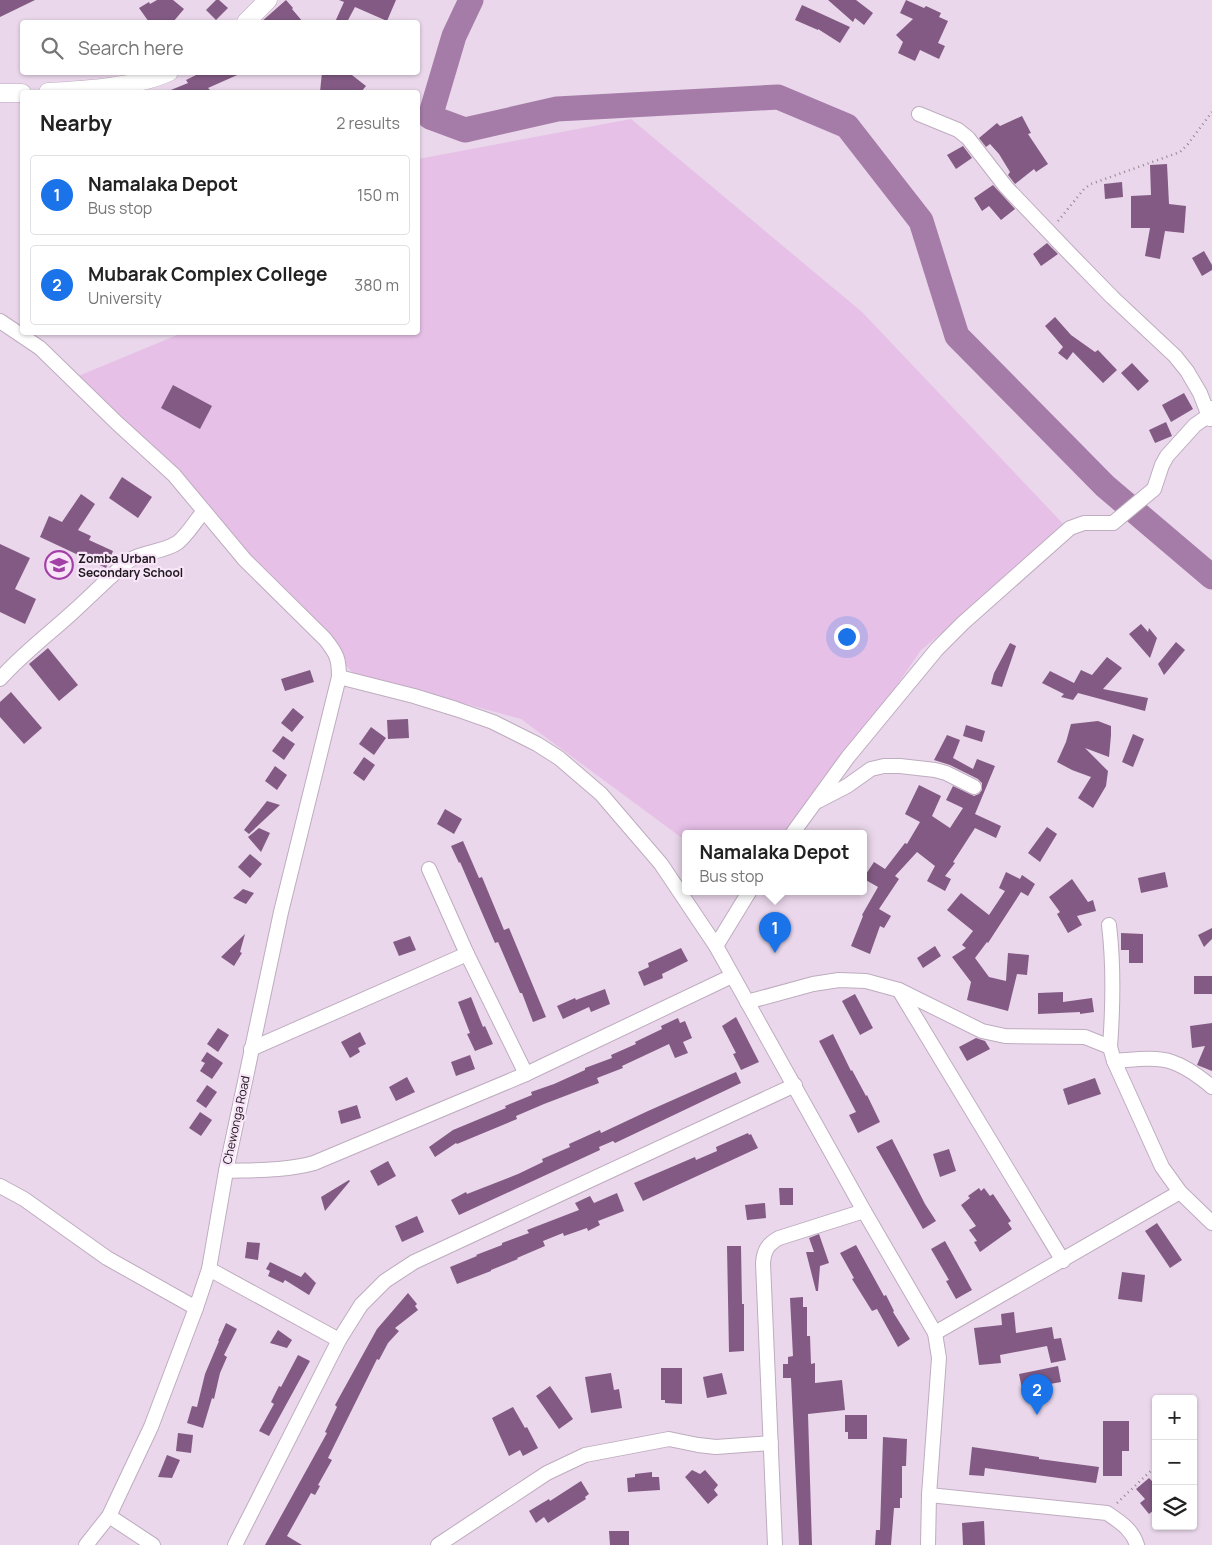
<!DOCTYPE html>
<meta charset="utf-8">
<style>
:root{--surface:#fff;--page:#f2f2f2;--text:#222;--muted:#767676;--line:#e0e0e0;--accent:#1a73e8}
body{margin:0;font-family:Manrope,sans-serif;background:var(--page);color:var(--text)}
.controls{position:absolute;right:15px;bottom:15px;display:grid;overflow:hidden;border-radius:5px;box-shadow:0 1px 4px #0004}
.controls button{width:45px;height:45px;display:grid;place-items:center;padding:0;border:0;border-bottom:1px solid var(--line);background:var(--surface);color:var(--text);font:25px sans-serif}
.you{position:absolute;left:846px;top:636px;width:18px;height:18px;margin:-12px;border:4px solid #fff;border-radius:50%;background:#1a73e8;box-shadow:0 0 0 8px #1a73e833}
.badge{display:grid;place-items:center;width:32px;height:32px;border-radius:50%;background:var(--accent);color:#fff;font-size:16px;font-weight:700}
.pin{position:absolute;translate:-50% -41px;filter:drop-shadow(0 1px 2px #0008)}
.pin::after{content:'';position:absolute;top:26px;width:18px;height:15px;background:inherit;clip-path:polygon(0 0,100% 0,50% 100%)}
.popup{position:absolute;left:682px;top:830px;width:185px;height:65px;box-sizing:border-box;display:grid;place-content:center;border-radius:5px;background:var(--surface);filter:drop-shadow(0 1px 4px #0005);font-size:16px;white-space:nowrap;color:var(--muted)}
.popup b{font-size:19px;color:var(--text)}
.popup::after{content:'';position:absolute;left:50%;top:100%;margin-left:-10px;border:10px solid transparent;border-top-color:var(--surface)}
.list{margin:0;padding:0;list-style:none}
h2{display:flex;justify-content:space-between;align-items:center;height:65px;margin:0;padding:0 20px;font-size:21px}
h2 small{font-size:16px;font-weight:400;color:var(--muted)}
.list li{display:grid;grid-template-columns:32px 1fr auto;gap:15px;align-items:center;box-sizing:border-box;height:80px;margin:0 10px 10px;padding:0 10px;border:1px solid var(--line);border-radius:5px}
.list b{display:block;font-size:19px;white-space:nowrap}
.list p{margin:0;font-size:16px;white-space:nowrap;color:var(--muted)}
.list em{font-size:16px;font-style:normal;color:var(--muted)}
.icon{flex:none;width:28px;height:28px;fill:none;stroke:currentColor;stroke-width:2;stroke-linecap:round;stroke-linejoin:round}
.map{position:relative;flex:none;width:1212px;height:1545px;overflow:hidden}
.search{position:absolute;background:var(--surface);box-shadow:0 1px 4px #0004;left:20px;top:20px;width:400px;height:55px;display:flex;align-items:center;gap:12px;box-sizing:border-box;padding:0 18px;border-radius:5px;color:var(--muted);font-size:19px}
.panel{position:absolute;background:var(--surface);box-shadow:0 1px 4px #0004;left:20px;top:90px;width:400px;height:245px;border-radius:5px}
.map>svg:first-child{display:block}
</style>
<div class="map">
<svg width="1212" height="1545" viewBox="0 0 1212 1545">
<rect width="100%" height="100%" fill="#ead7eb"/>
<polygon fill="#e6c0e7" points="631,119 862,312 1068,529 921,650 795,834 686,834 686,841 521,719 353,673 76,377 182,333 418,332 418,159"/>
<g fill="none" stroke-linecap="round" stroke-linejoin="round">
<polyline stroke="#a57ba7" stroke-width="25" points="471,0 454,36 430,117 465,130 557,109 778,97 847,126 921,221 957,336 1105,486 1212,577"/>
</g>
<g fill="#825a83">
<polygon points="0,0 35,0 0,17"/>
<polygon points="157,0 173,0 184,9 173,22 149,22 139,8 149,2 150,4"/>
<polygon points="216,0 219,0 228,8 216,20 206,10"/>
<polygon points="286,0 293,8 292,9 303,22 261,22"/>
<polygon points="339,0 396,0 387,21 355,7 347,22 335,22 344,2"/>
<polygon points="828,0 856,0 873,13 864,25 855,18 853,22"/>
<polygon points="906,0 924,8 926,6 941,13 939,17 948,21 938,43 945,46 939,59 920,50 915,61 898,53 903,42 896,35 913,19 900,13"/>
<polygon points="802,5 850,27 840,43 818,29 818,30 795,20"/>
<polygon points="202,72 244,72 208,88 212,92 166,92 188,83 186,80"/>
<polygon points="322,72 348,72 366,86 361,92 320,92"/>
<polygon points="1022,116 1031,133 1028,134 1048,164 1036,172 1034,169 1015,184 1008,175 1010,172 999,154 990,144 986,147 979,138 997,123 1000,126"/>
<polygon points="963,146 972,158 956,169 947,155"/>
<polygon points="1167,164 1169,204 1186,206 1184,233 1165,231 1160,259 1145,256 1150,228 1131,228 1131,196 1151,195 1150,165"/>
<polygon points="1122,182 1123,197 1105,199 1104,184"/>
<polygon points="993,185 1015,209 1001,220 989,206 982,211 974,198"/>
<polygon points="1047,243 1058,254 1041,266 1033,254"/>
<polygon points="1204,251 1212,265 1212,270 1202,276 1192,258"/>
<polygon points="1055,317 1071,335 1095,352 1098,350 1117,370 1103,383 1073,352 1067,360 1058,353 1063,347 1045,326"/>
<polygon points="1132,363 1149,381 1138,391 1121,373"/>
<polygon points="173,385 212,406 200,429 161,408"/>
<polygon points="1184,393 1193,409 1171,422 1162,405"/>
<polygon points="1166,422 1172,436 1155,443 1149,430"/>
<polygon points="122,477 152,497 138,518 109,498"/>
<polygon points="81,494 95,504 78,530 91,536 89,540 113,551 106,568 40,537 49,516 62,522"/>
<polygon points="0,544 30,558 15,589 36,599 25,624 0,612"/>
<polygon points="1141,624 1148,632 1149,628 1157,638 1150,658 1129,634"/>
<polygon points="1176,642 1185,650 1164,675 1158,664"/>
<polygon points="1010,643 1016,646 1002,687 991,684 994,673"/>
<polygon points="48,648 78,685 59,701 29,664"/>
<polygon points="1107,657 1122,668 1103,689 1148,698 1145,711 1078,693 1073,700 1061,697 1064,694 1042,683 1050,671 1074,683 1081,670 1092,675"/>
<polygon points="310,670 314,682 285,691 281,679"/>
<polygon points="11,692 42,728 24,744 0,717 0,702"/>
<polygon points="293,708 304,717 292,732 281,723"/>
<polygon points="408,719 409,738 388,739 387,720"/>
<polygon points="1098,721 1111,726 1111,735 1109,757 1085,748 1108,771 1106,786 1093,808 1078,798 1091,777 1072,770 1057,762 1066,742 1071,724"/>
<polygon points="966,725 985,731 982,742 963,736"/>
<polygon points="371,727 386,738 374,755 359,744"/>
<polygon points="1133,734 1144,739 1133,767 1122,762"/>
<polygon points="947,735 960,740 953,758 973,769 977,759 995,766 975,814 1001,826 996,838 975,828 953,862 955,863 945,876 951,879 945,891 927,881 935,866 917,852 895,876 899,879 879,909 891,916 884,928 880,926 870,954 851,946 863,916 862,915 878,887 864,879 864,877 874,862 885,869 905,843 907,844 920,822 905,814 919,785 941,796 932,816 950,828 963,808 946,800 953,786 974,796 979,794 982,790 982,783 978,779 950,765 934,760"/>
<polygon points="283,736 295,744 284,760 272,751"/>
<polygon points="364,757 375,765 364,781 353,773"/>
<polygon points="275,766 287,775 277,790 265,781"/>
<polygon points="267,801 280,805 249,834 244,830"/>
<polygon points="445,809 462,819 454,834 437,824"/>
<polygon points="1047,827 1057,834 1040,862 1028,853"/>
<polygon points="259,828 270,833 261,852 248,837"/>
<polygon points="463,841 479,878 482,877 504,930 509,928 546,1017 533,1022 522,993 520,993 498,942 495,943 460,862 459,863 451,846"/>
<polygon points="250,854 262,864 250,878 238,867"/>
<polygon points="1006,872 1020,879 1022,875 1035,884 1028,896 1021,892 988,943 987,942 975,958 989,977 1006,981 1008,953 1029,955 1027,975 1017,974 1008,1011 967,1000 971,982 952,957 966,948 962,945 973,931 947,910 961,893 989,915 1005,891 999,888"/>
<polygon points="1165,872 1168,887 1141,893 1138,878"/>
<polygon points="1072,879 1088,902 1093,900 1096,911 1077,916 1082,925 1068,933 1057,914 1060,912 1049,897"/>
<polygon points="243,889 254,893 246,904 233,898"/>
<polygon points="1212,928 1212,939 1204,947 1198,935"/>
<polygon points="1121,933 1143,934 1143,963 1129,963 1129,950 1121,950"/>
<polygon points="245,934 240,952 242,953 234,966 221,957"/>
<polygon points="410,936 416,950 399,956 393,942"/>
<polygon points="935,946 941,956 923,968 917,958"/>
<polygon points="681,948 688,961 662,974 663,978 644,986 638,972 649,967 648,963"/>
<rect x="1194" y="976" width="18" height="18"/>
<polygon points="605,989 610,1004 591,1012 589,1007 563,1019 557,1006 575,998 576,1000"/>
<polygon points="1063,992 1063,1002 1092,998 1094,1012 1080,1014 1080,1012 1038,1014 1038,993"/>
<polygon points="855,994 873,1028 860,1035 842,1001"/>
<polygon points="471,997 483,1027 485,1026 493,1044 475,1051 467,1034 470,1033 458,1002"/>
<polygon points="736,1017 759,1062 741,1070 733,1054 736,1053 722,1026"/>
<polygon points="678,1018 680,1023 685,1021 692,1038 683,1042 688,1053 675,1058 669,1044 622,1066 623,1068 597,1078 599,1083 544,1104 516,1116 517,1119 457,1144 456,1143 435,1157 429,1147 453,1130 506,1108 505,1106 532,1095 531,1092 554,1084 585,1070 585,1068 612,1058 611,1055 636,1044 635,1042 662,1029 661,1026"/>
<polygon points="1212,1023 1212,1071 1197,1065 1205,1046 1192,1048 1190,1026"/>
<polygon points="218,1028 229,1035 218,1052 207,1044"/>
<polygon points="360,1032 366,1044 358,1048 360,1052 350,1058 341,1042"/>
<polygon points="833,1034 851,1071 852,1070 866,1096 867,1095 880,1122 858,1133 849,1115 856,1112 819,1041"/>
<polygon points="976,1038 985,1041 990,1049 967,1061 959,1047"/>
<polygon points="207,1052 223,1063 212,1079 200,1071 205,1063 201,1061"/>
<polygon points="470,1055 475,1069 456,1076 451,1062"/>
<polygon points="736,1072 741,1083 634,1134 615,1143 613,1141 599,1147 600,1150 459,1215 451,1200 466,1192 467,1194 518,1174 543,1162 542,1159 570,1147 569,1144 600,1130 601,1133 648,1111"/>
<polygon points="407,1077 415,1092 396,1101 389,1087"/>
<polygon points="1095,1078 1101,1094 1068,1105 1063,1089"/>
<polygon points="207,1085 217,1092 206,1108 196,1101"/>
<polygon points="357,1105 361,1118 341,1124 338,1111"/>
<polygon points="200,1112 212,1120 201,1136 189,1128"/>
<polygon points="748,1133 749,1135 751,1134 758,1148 643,1201 634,1183 695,1157 696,1160 717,1151 716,1147"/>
<polygon points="892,1139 925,1204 936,1221 923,1229 876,1147"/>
<polygon points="949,1149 956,1171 940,1177 933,1154"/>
<polygon points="388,1161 396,1176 378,1186 370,1171"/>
<polygon points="349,1180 350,1181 325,1211 321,1197"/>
<polygon points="779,1188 793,1188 793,1205 780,1205"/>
<polygon points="979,1188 981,1191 984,1188 990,1196 993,1194 1011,1221 1008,1223 1012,1229 980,1252 974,1242 977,1241 969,1230 976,1226 961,1205 970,1198 968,1196"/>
<polygon points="617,1193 624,1211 598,1221 600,1225 588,1231 587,1228 564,1236 563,1233 543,1241 545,1246 517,1258 518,1259 491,1270 491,1271 457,1284 450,1267 477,1256 476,1255 502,1245 502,1243 529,1233 527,1230 579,1210 575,1203 590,1196 594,1203"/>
<polygon points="765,1203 766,1218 747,1220 745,1205"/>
<polygon points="417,1216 424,1232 402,1242 395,1226"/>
<polygon points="1157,1223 1182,1260 1170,1268 1145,1231"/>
<polygon points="819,1234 829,1263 820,1266 818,1291 816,1291 806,1252 814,1252 809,1238"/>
<polygon points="945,1241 972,1290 956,1299 946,1281 949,1280 931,1249"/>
<polygon points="247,1242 260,1243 258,1260 245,1258"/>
<polygon points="856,1245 884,1296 886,1295 894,1311 893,1312 910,1339 898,1347 877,1309 872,1311 852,1279 854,1278 840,1253"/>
<polygon points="727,1246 741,1246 742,1304 744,1304 744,1351 729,1352"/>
<polygon points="270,1262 301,1277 305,1272 316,1283 309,1295 285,1280 283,1283 268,1276 270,1271 266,1269"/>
<polygon points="1122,1272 1145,1275 1142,1302 1118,1299"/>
<polygon points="408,1293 417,1304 415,1306 418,1310 395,1328 399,1331 388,1343 379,1360 377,1359 328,1458 332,1460 318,1485 320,1486 315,1495 311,1493 287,1536 302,1545 265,1545 327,1433 325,1432 337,1407 335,1405 377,1329"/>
<polygon points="803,1297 803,1307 807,1307 807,1336 810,1336 811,1364 815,1363 815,1383 842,1380 845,1410 808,1414 812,1545 799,1545 791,1378 783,1378 783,1364 788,1364 788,1357 793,1356 790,1298"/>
<polygon points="1014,1312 1016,1333 1052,1327 1054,1339 1061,1338 1066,1360 1051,1363 1047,1346 1000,1355 1001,1363 979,1365 974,1328 1002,1325 1001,1314"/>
<polygon points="226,1323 237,1329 224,1355 227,1357 220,1373 214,1399 212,1398 203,1428 187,1423 192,1406 197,1407 205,1374 219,1341 218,1341"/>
<polygon points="278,1330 292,1340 287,1348 270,1343"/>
<polygon points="298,1355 310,1361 269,1436 259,1431 274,1404 271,1402 279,1386 281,1387"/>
<polygon points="1058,1366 1061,1382 1022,1389 1019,1374"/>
<polygon points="661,1368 682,1368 682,1404 665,1403 665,1400 661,1400"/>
<polygon points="611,1373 614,1390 619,1389 622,1408 591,1413 585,1377"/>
<polygon points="722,1373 727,1394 707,1398 703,1377"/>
<polygon points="550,1386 573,1419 559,1429 536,1396"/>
<polygon points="513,1407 525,1428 527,1427 538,1448 523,1456 520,1450 509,1456 492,1418"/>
<polygon points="845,1415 867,1415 867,1439 848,1439 848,1432 845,1432"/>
<polygon points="1103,1421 1129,1421 1129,1451 1122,1451 1122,1476 1103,1476"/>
<polygon points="178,1433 193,1435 191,1453 176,1451"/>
<polygon points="883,1437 907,1439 906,1466 902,1466 902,1498 900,1498 900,1508 894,1508 891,1545 875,1545 876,1530 880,1530"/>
<polygon points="972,1447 1039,1457 1039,1459 1099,1467 1096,1483 985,1468 984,1476 969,1475"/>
<polygon points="167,1455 180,1460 172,1478 158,1477"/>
<polygon points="692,1470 700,1474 705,1470 718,1485 714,1490 718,1495 708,1504 685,1477"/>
<polygon points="652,1472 652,1477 659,1477 660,1490 628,1492 627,1478 635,1477 635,1474"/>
<polygon points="1149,1478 1156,1485 1156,1512 1154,1510 1149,1514 1140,1503 1145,1499 1136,1489"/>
<polygon points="581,1481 589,1494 585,1497 586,1499 548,1523 544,1517 536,1523 529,1511 549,1499 550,1501"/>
<polygon points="984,1521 985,1545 963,1545 962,1523"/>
<polygon points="609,1531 629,1531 629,1545 610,1545"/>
</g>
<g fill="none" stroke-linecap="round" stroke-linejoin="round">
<defs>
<g id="minor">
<polyline points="919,114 958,130 968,138 1006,187 1073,257 1112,297 1175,356 1187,371 1200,393 1210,419"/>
<path d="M0,321L40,348L117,423L174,475L245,560L325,639C337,654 339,659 339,677L281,912L226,1171L209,1269L196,1308L151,1427L109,1516L86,1545"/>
<polyline points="339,677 414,696 456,709 493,722 537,744 559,758 601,794 661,864 716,946 864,1211 935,1333 939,1358 929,1495 928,1545"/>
<path d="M0,679C22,654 49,634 73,612C92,595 111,575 130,560C143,552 163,552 177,543C186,537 196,520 204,511"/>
<polyline points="818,801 847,786 871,769 884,766 900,766 935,770 946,773 974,787"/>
<polyline points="792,834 848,757 937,649 963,623 1070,528 1084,523 1113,523 1154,489 1162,465 1167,456 1195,425 1208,416 1212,408"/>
<polyline points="429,869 467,954 526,1074"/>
<path d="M1109,925C1114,966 1113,1006 1110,1047"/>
<polyline points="716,946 749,892"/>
<polyline points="899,990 1063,1261"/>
<polyline points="747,1002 813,984 839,980 866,981 899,990 982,1031 1005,1036 1085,1037 1110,1047 1114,1061 1162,1167 1180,1192 1212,1223"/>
<polyline points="251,1049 467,954"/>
<path d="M1114,1061C1132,1060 1155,1056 1172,1062C1187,1067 1200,1077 1212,1087"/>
<path d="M226,1171C256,1170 285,1171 314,1163L526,1074L732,976"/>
<polyline points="0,1186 24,1199 107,1258 196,1308"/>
<polyline points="209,1269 339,1340"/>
<polyline points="935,1333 1180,1192"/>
<path d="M929,1495L1107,1513C1120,1522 1132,1529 1137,1545"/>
<polyline points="109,1516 153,1545"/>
<polyline points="235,1545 339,1340 361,1305 385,1281 414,1262 795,1085"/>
<polyline points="438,1545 547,1473 585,1455 669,1439 698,1445 716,1447 771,1443"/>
<path d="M775,1545L763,1263C764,1250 768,1244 779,1238L864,1211"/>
</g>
<g id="tertiary">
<polyline points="246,22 268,0"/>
<path d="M48,92C84,90 137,87 169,72"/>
<polyline points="0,93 22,93"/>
</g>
</defs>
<use href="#minor" stroke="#beacbf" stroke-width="16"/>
<use href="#tertiary" stroke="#beacbf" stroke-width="19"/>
<g stroke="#948695" stroke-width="2.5" stroke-dasharray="1 4" stroke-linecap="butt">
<polyline points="1058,221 1084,189 1091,184 1180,152 1188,144 1212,112"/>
<polyline points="1117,1503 1156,1466"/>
</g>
<use href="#minor" stroke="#fff" stroke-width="14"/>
<use href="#tertiary" stroke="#fff" stroke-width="18"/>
</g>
<defs>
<symbol id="school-ring" viewBox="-11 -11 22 22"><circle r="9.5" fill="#f8e5f8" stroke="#a240a7" stroke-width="1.5"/><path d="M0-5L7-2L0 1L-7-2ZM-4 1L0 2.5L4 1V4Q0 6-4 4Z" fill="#a240a7"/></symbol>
</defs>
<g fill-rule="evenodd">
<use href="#school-ring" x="43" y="549" width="32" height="32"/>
</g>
<g text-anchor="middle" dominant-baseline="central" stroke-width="4.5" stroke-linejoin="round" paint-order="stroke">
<g font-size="12" font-weight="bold" fill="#1e171e" stroke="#f8e5f8" text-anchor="start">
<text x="78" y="558">Zomba Urban<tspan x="78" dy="14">Secondary School</tspan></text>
</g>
<g font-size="12" fill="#1e171e" stroke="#f8e5f8">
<text transform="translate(236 1120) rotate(-78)">Chewonga Road</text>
</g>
</g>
</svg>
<div class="controls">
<button>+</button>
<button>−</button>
<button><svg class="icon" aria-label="layers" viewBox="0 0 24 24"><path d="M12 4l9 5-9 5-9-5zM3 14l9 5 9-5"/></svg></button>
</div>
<div class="you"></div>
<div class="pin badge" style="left:775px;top:953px">1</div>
<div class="popup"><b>Namalaka Depot</b>Bus stop</div>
<div class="pin badge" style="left:1037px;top:1415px">2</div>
<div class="search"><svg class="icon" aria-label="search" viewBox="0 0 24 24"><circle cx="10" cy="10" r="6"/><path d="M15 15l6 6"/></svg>Search here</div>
<section class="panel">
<h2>Nearby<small>2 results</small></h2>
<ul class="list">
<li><span class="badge">1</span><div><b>Namalaka Depot</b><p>Bus stop</p></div><em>150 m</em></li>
<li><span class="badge">2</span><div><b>Mubarak Complex College</b><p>University</p></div><em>380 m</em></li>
</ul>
</section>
</div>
